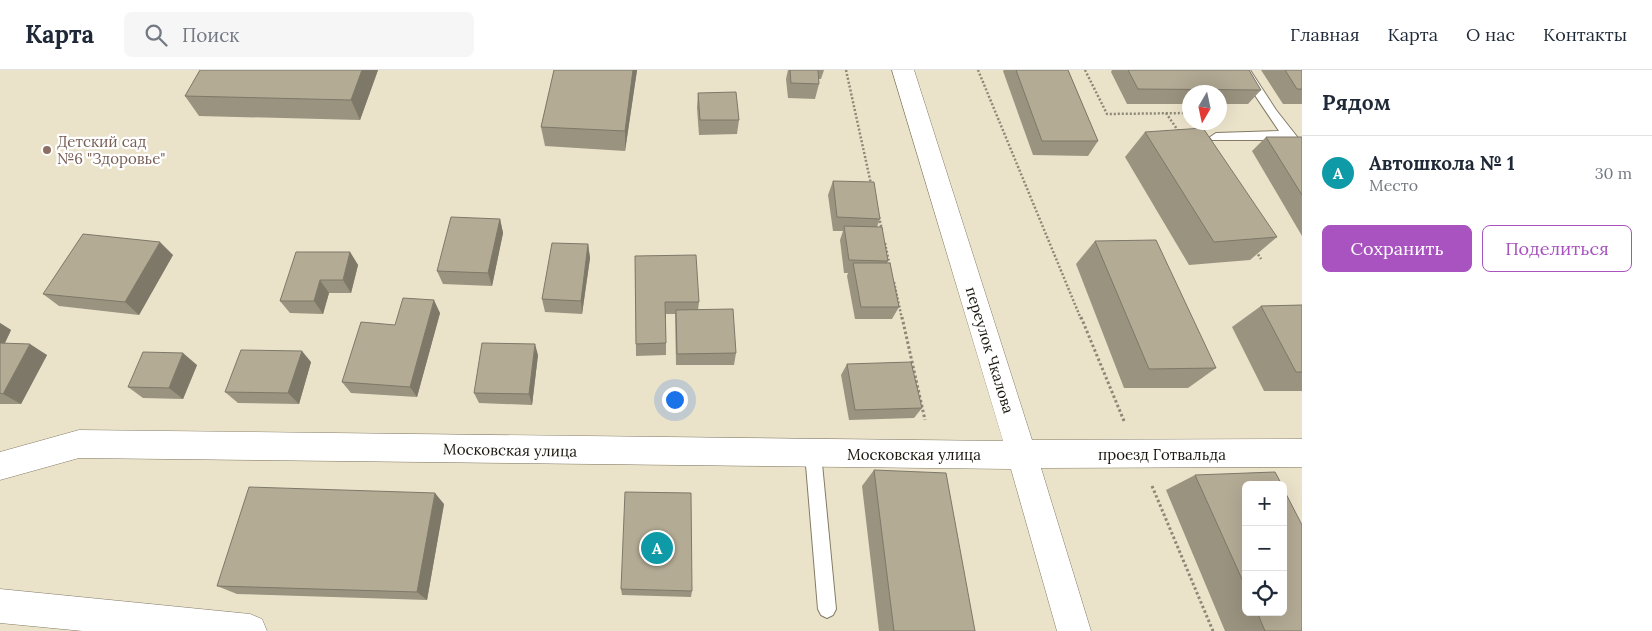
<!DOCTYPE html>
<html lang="ru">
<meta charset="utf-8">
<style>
:root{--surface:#fff;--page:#f6f6f7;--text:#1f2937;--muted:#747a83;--line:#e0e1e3;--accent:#a953c0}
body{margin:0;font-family:Lora,serif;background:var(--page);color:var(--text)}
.controls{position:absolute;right:15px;bottom:15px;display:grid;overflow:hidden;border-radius:8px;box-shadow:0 5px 20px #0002}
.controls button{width:45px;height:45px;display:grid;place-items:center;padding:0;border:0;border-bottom:1px solid var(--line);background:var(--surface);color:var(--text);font:25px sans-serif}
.compass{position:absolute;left:1182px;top:15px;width:45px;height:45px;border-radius:50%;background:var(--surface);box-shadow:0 5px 20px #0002;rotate:189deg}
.you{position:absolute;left:674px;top:329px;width:18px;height:18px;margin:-12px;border:4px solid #fff;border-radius:50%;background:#1a73e8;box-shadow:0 0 0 8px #1a73e833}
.badge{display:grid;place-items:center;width:32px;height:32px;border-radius:50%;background:var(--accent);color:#fff;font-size:16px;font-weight:700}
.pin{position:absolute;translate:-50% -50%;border:2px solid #fff;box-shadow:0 1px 5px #0006}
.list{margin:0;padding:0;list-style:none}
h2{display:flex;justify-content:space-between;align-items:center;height:65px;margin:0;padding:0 20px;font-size:21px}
h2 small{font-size:16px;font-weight:400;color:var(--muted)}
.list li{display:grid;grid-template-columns:32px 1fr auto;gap:15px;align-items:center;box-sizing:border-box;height:75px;padding:0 20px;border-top:1px solid var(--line)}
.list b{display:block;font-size:19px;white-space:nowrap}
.list p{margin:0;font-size:16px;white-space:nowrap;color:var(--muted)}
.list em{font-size:16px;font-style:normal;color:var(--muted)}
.actions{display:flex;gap:10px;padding:15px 20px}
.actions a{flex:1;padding:11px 0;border:1px solid var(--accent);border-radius:8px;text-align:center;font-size:18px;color:var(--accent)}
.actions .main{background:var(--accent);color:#fff}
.icon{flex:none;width:28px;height:28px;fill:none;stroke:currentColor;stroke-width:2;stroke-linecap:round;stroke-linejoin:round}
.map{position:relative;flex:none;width:1302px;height:561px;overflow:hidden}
header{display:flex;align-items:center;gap:30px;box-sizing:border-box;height:70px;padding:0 25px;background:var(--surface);border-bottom:1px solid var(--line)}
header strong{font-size:24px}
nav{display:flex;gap:28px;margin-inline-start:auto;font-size:18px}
.search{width:350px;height:45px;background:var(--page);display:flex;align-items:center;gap:12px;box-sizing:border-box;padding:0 18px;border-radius:8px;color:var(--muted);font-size:19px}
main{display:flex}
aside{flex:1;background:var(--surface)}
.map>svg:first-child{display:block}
</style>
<header>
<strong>Карта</strong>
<div class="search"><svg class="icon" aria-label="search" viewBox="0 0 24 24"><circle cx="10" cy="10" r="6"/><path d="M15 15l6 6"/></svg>Поиск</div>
<nav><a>Главная</a><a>Карта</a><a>О нас</a><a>Контакты</a></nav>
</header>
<main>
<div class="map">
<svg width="1302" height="561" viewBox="0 0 1302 561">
<rect width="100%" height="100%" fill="#ebe2ca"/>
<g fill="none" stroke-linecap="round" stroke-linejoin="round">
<defs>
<g id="service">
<polygon points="1238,0 1250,0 1276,40 1302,73 1302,87 1298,85 1286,70 1212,70 1210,67 1216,63 1279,61"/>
<polygon points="813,375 819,378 821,383 836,539 833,545 827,548 821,545 818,539 805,383 807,378"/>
</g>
<g id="minor">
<polygon points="892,0 914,0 1032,370 1302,369 1302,397 1041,398 1091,561 1057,561 1011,399 79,388 0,410 0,382 79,360 1003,371"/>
<polygon points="0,519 250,544 262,549 267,561 83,561 0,553"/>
</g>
</defs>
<use href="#service" stroke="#837b65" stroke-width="2"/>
<use href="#minor" stroke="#837b65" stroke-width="1"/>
<g stroke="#8d8776" stroke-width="2.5" stroke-dasharray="2 2" stroke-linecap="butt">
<polyline points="846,0 871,114"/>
<polyline points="978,0 1081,249"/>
<polyline points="1085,0 1107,44 1190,43"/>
<polyline points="1166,43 1179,62"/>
<polyline points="879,147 882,160"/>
<polyline points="885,173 890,197"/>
<polyline points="1256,181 1261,189"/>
<polyline points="894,212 902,249"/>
</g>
<g stroke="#8d8776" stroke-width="3" stroke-dasharray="2.5 2.5" stroke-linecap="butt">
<polyline points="902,247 925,350"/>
<polyline points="1081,247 1124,351"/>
<polyline points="1152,416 1213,561"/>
</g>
<use href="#service" fill="#fff" fill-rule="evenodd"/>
<use href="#minor" fill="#fff" fill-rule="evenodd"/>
</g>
<g fill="#9a937f">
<polygon points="200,0 378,0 360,50 199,46 185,26"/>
<polygon points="554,0 637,0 625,81 545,76 541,57"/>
<polygon points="788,0 824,0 821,9 819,9 819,14 815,29 788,28 786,9"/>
<polygon points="1004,0 1068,0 1098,71 1088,86 1033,85 1003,1"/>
<polygon points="1112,0 1249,0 1261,20 1248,34 1220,34 1220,22 1190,22 1190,34 1127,34 1111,2"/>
<polygon points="1261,0 1302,0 1302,34 1283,34"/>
<polygon points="698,23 739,50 737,64 699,65 697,38"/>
<polygon points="1145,62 1277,167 1250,190 1189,195 1125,87"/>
<polygon points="1266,67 1302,67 1302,166 1252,81"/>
<polygon points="833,111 880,149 877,157 888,191 887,193 899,237 892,249 855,249 847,206 848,203 844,203 840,170 843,161 833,161 828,125"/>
<polygon points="500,149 503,163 492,216 443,214 437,201"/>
<polygon points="1095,171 1216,298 1188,318 1124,318 1076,194"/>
<polygon points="588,174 590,188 582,244 545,242 542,229"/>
<polygon points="350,182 358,195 351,223 329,223 323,244 290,243 280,231"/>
<polygon points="173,185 139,245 59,236 43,224"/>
<polygon points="635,186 699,232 698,240 736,283 734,295 676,295 675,244 666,244 666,285 636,286"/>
<polygon points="1302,235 1302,321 1264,321 1232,257 1261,236"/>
<polygon points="440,243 417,327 351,323 342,312 395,255"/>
<polygon points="0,253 11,260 5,273 47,285 21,334 0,334"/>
<polygon points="538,285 532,335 479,333 474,323"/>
<polygon points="311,292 299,334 238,333 225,322"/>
<polygon points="847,294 922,338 914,348 849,350 841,305"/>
<polygon points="197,295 183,329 143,328 128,317"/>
<polygon points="874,400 975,561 879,561 862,416"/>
<polygon points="1195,405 1246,415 1246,542 1283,542 1302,561 1225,561 1166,420"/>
<polygon points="444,434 427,530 237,524 217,516"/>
<polygon points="621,519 692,521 691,527 622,525"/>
</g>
<g fill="#7d7868">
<polygon points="362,0 378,0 360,50 351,30"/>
<polygon points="633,0 637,0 625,81 625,61"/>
<polygon points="500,149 503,163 492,216 488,203"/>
<polygon points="160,172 173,185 139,245 125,232"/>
<polygon points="588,174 590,188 582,244 581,231"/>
<polygon points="350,182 358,195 351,223 343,210"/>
<polygon points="320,210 329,223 323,244 314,231"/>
<polygon points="434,230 440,243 417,327 410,317"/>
<polygon points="0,253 11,260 0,283"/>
<polygon points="30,274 47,285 21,334 3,324"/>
<polygon points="535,274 538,285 532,335 529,324"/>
<polygon points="302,281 311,292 299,334 288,323"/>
<polygon points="183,283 197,295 183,329 169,318"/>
<polygon points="435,423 444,434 427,530 417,522"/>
</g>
<g fill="#b3ab94" stroke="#7d7868">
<polygon points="200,0 362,0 351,30 185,26"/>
<polygon points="554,0 633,0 625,61 541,57"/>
<polygon points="790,0 818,0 819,14 791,13"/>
<polygon points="1016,0 1068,0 1098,71 1042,71"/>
<polygon points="1128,0 1249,0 1261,20 1138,19"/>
<polygon points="1285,0 1302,0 1302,19 1297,19"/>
<polygon points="736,22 739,50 700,50 698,23"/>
<polygon points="1203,58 1277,167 1214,172 1145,62"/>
<polygon points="1266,67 1302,67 1302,125"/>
<polygon points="833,111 874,112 880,149 837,147"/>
<polygon points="451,147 500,149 488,203 437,201"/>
<polygon points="844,156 882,157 888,191 849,190"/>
<polygon points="83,164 160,172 125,232 43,224"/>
<polygon points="1156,170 1216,298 1149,299 1095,171"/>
<polygon points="552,173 588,174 581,231 542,229"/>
<polygon points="296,182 350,182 343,210 320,210 314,231 280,231"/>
<polygon points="696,185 699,232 665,232 666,273 636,274 635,186"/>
<polygon points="853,193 890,193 899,237 861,237"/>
<polygon points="403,228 434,230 410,317 342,312 361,252 395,255"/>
<polygon points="1302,235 1302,302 1296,302 1261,236"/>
<polygon points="733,239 736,283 677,284 676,240"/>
<polygon points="0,273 30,274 3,324 0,323"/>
<polygon points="482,273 535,274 529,324 474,323"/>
<polygon points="241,280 302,281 288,323 225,322"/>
<polygon points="143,282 183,283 169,318 128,317"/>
<polygon points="911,292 922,338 855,340 847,294"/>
<polygon points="874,400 946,403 975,561 894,561"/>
<polygon points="1275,402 1282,415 1246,415 1246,518 1195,405"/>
<polygon points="249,417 435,423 417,522 217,516"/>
<polygon points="1283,418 1302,455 1302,561 1265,561 1257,542 1283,542"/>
<polygon points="625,422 691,423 692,521 621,519"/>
</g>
<circle fill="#8d6e63" stroke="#fff" stroke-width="2" cx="47" cy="80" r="5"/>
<g text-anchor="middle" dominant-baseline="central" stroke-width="4.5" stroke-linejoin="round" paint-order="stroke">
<g font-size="15" fill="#785e54" stroke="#fff" text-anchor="start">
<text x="57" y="71">Детский сад<tspan x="57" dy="17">№6 "Здоровье"</tspan></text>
</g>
<g font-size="15" fill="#1a170e" stroke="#fff">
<text transform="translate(990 280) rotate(73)">переулок Чкалова</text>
<text transform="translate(510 380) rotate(1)">Московская улица</text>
<text x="914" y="384">Московская улица</text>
<text x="1162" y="384">проезд Готвальда</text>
</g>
</g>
</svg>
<div class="controls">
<button>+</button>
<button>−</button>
<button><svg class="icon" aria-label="locate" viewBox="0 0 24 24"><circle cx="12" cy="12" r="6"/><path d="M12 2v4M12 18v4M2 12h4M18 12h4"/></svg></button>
</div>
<svg class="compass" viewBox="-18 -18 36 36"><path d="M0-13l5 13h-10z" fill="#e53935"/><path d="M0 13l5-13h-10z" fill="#747a83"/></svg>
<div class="you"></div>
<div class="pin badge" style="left:657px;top:478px;background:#0f9aa8">A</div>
</div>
<aside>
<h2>Рядом<small></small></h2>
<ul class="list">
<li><span class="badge" style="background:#0f9aa8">A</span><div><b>Автошкола № 1</b><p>Место</p></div><em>30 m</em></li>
</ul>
<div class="actions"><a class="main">Сохранить</a><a>Поделиться</a></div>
</aside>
</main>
